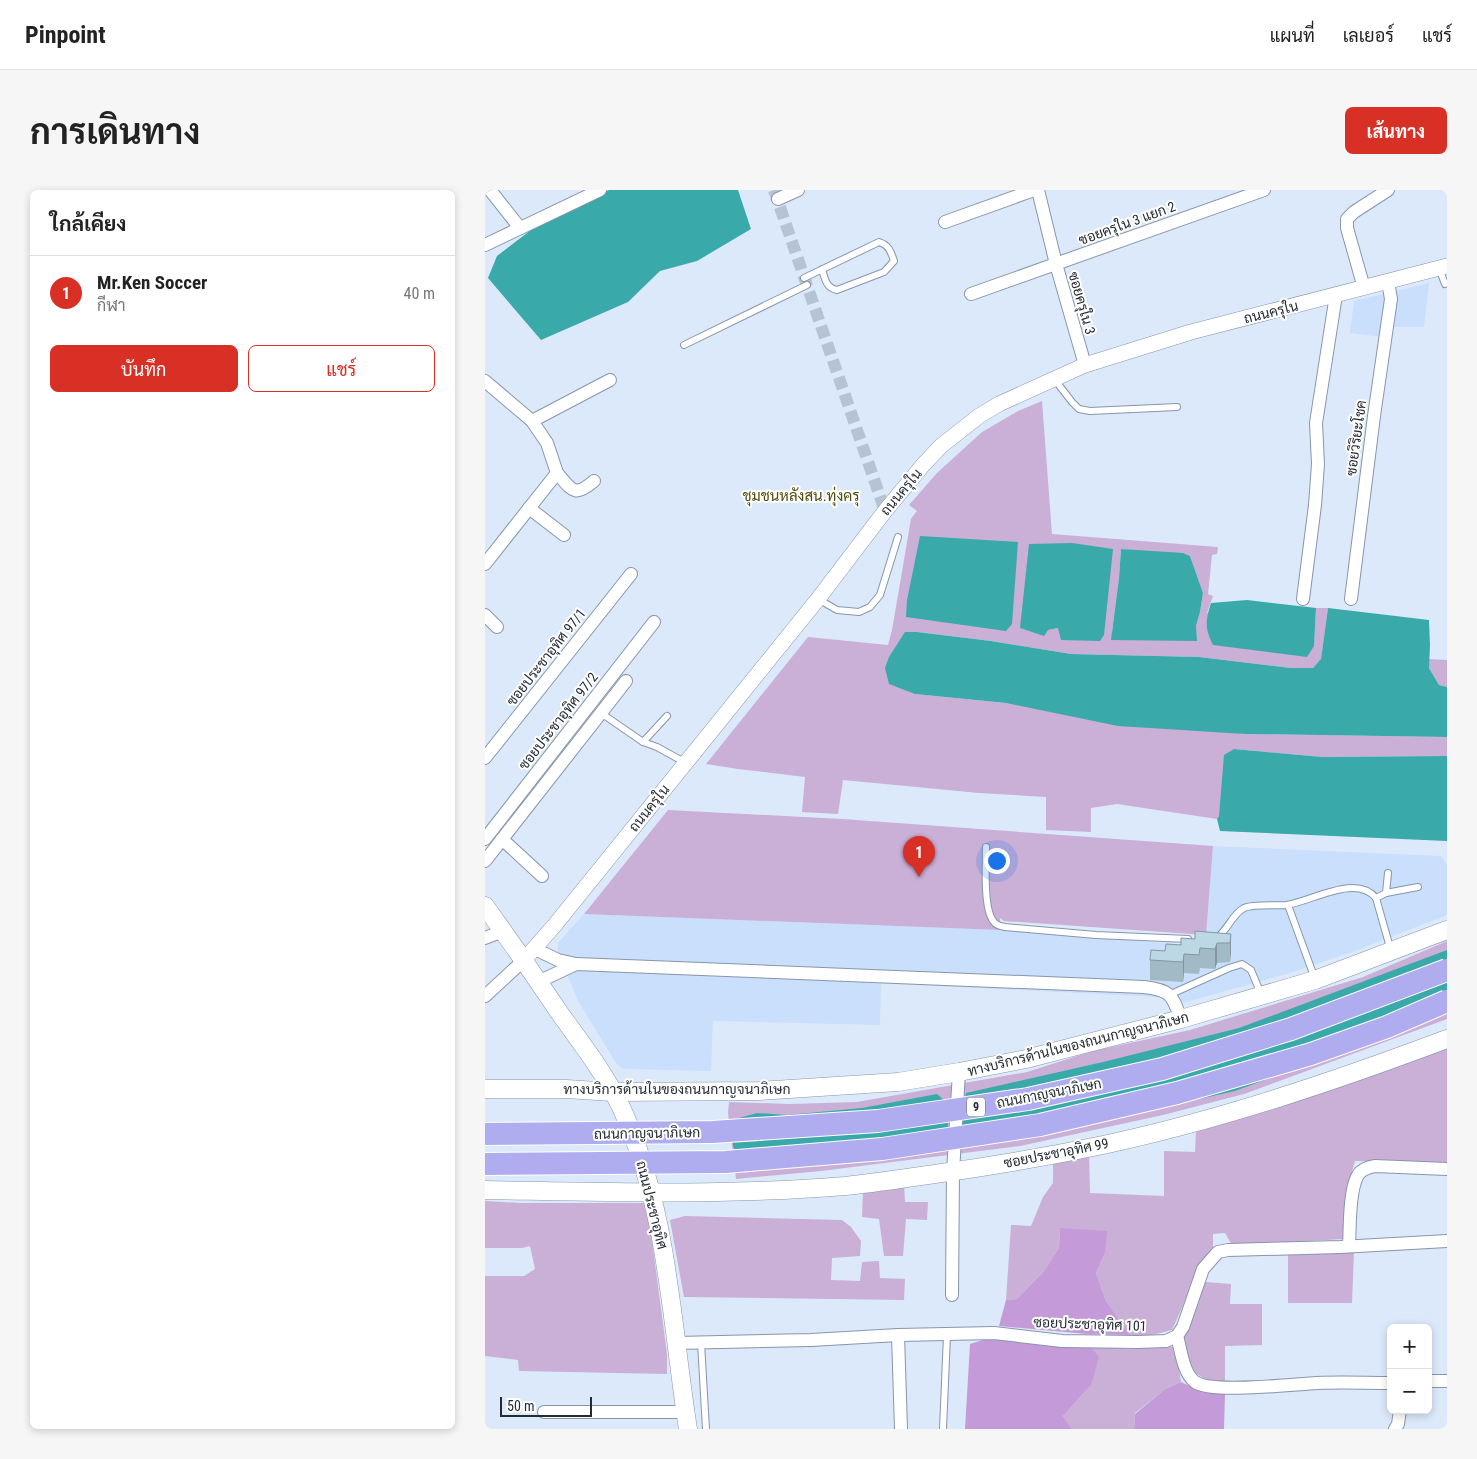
<!DOCTYPE html>
<html lang="th">
<meta charset="utf-8">
<style>
:root{--surface:#fff;--page:#f6f6f6;--text:#222;--muted:#767676;--line:#e0e0e0;--accent:#d93025}
body{margin:0;font-family:"Roboto Condensed",Sarabun,sans-serif;background:var(--page);color:var(--text)}
.controls{position:absolute;right:15px;bottom:15px;display:grid;overflow:hidden;border-radius:8px;box-shadow:0 2px 8px #0003}
.controls button{width:45px;height:45px;display:grid;place-items:center;padding:0;border:0;border-bottom:1px solid var(--line);background:var(--surface);color:var(--text);font:25px sans-serif}
.scale{position:absolute;left:15px;bottom:12px;width:92px;box-sizing:border-box;padding-left:5px;border:2px solid #252b33;border-top:0;font-size:14px;line-height:18px;white-space:nowrap;color:#252b33;-webkit-text-stroke:4px #fff;paint-order:stroke}
.you{position:absolute;left:511px;top:670px;width:18px;height:18px;margin:-12px;border:4px solid #fff;border-radius:50%;background:#1a73e8;box-shadow:0 0 0 8px #1a73e833}
.badge{display:grid;place-items:center;width:32px;height:32px;border-radius:50%;background:var(--accent);color:#fff;font-size:16px;font-weight:700}
.pin{position:absolute;translate:-50% -41px;filter:drop-shadow(0 1px 2px #0008)}
.pin::after{content:'';position:absolute;top:26px;width:18px;height:15px;background:inherit;clip-path:polygon(0 0,100% 0,50% 100%)}
.list{margin:0;padding:0;list-style:none}
h2{display:flex;justify-content:space-between;align-items:center;height:65px;margin:0;padding:0 20px;font-size:21px}
h2 small{font-size:16px;font-weight:400;color:var(--muted)}
.list li{display:grid;grid-template-columns:32px 1fr auto;gap:15px;align-items:center;box-sizing:border-box;height:75px;padding:0 20px;border-top:1px solid var(--line)}
.list b{display:block;font-size:19px;white-space:nowrap}
.list p{margin:0;font-size:16px;white-space:nowrap;color:var(--muted)}
.list em{font-size:16px;font-style:normal;color:var(--muted)}
.actions{display:flex;gap:10px;padding:15px 20px}
.actions a{flex:1;padding:11px 0;border:1px solid var(--accent);border-radius:8px;text-align:center;font-size:18px;color:var(--accent)}
.actions .main{background:var(--accent);color:#fff}
.map{position:relative;flex:none;width:962px;height:1239px;overflow:hidden;border-radius:8px}
header{display:flex;align-items:center;gap:30px;box-sizing:border-box;height:70px;padding:0 25px;background:var(--surface);border-bottom:1px solid var(--line)}
header strong{font-size:24px}
nav{display:flex;gap:28px;margin-inline-start:auto;font-size:18px}
.intro{display:flex;align-items:center;justify-content:space-between;box-sizing:border-box;height:120px;padding:0 30px}
h1{margin:0;font-size:35px}
.button{padding:12px 22px;border-radius:8px;background:var(--accent);color:#fff;font-size:18px;font-weight:700}
main{display:flex;gap:30px;padding:0 30px}
aside{flex:1;background:var(--surface);border-radius:8px;box-shadow:0 2px 8px #0003}
.map>svg:first-child{display:block}
</style>
<header>
<strong>Pinpoint</strong>
<nav><a>แผนที่</a><a>เลเยอร์</a><a>แชร์</a></nav>
</header>
<div class="intro"><h1>การเดินทาง</h1><a class="button">เส้นทาง</a></div>
<main>
<aside>
<h2>ใกล้เคียง<small></small></h2>
<ul class="list">
<li><span class="badge">1</span><div><b>Mr.Ken Soccer</b><p>กีฬา</p></div><em>40 m</em></li>
</ul>
<div class="actions"><a class="main">บันทึก</a><a>แชร์</a></div>
</aside>
<div class="map">
<svg width="962" height="1239" viewBox="0 0 962 1239">
<rect width="100%" height="100%" fill="#dce9fb"/>
<g fill="#cadffb">
<polygon points="944,93 939,137 908,137 906,148 865,143 869,111"/>
<polygon points="728,656 956,666 962,675 962,725 870,761 805,783 694,814 673,807 396,793 395,835 228,831 226,881 138,879 131,873 93,811 73,761 73,753 99,724 515,740 720,756"/>
</g>
<g fill="#caafd7" fill-rule="evenodd">
<path d="M557,211L567,344L733,357L732,364L727,365L723,404L728,406L722,423L829,456L831,418H843L836,470L828,478H806L714,467L586,464L506,451L432,442L430,504L521,513L760,544L962,547V566L837,567L749,559L734,626L732,629L632,614L606,618V642L561,640V607L494,603L358,590L353,624L317,622L320,587L253,579L221,574L323,447L403,455L407,440L426,329L432,321L424,315L452,283L497,242L533,221ZM628,359L573,438L563,440ZM636,359L705,366L718,403L715,422L711,436L627,442L634,388Z"/>
<polygon points="943,469 962,470 962,497 954,495 944,478"/>
<polygon points="183,620 357,629 728,656 721,745 519,731 515,728 515,740 99,724"/>
<polygon points="962,751 962,829 759,904 678,925 535,956 336,981 251,989 243,923 244,912 305,914 372,912 542,882 608,861 705,840 878,787"/>
<polygon points="962,854 962,973 870,971 866,985 859,1049 747,1055 740,1043 728,1044 728,1063 708,1093 687,1140 663,1146 645,1145 621,1111 611,1083 620,1063 575,1038 574,1058 559,1081 532,1109 521,1110 526,1035 546,1036 558,1007 568,993 568,967 604,963 605,1003 679,1006 679,961 710,962 711,941"/>
<polygon points="419,994 420,1012 443,1012 442,1030 421,1029 418,1066 399,1066 394,1029 377,1027 378,1001"/>
<polygon points="0,1011 35,1013 162,1013 182,1164 182,1184 34,1181 33,1170 0,1166 0,1086 39,1086 50,1079 45,1056 37,1058 0,1058"/>
<polygon points="200,1026 357,1030 366,1037 376,1051 375,1066 347,1068 346,1090 375,1091 377,1072 394,1071 395,1088 420,1089 419,1110 199,1107 185,1030"/>
<polygon points="803,1062 869,1062 867,1113 803,1113"/>
<polygon points="721,1092 746,1094 745,1114 777,1114 777,1155 740,1156 740,1193 725,1193 711,1183 703,1168 698,1149 715,1095"/>
<polygon points="604,1155 643,1159 683,1156 691,1158 696,1192 680,1199 650,1223 649,1239 587,1239 578,1226 606,1195"/>
</g>
<g fill="#c59ad8">
<polygon points="575,1038 622,1041 620,1063 611,1083 621,1111 645,1145 602,1144 514,1136 521,1110 532,1109 559,1081 574,1058"/>
<polygon points="501,1149 604,1155 614,1167 606,1195 578,1226 587,1239 480,1239 485,1154"/>
<polygon points="696,1192 713,1200 740,1204 739,1239 649,1239 650,1224 680,1199"/>
</g>
<g fill="#3aa9aa">
<polygon points="124,0 253,0 266,39 212,71 175,81 143,112 56,150 3,88 12,66 46,40"/>
<polygon points="435,346 533,352 527,434 521,441 421,427 422,410"/>
<polygon points="587,353 628,359 619,445 615,451 576,450 573,438 563,440 559,446 535,438 544,354"/>
<polygon points="636,359 698,363 705,366 718,403 715,422 711,436 712,451 626,450 634,388"/>
<path d="M762,410L831,418L829,456L822,467L728,455C720,439 720,431 726,413Z"/>
<polygon points="843,418 944,430 945,455 944,478 954,495 962,497 962,547 760,544 633,536 521,513 430,504 404,494 400,478 404,467 420,442 432,442 506,451 586,464 714,467 806,478 828,478 836,469"/>
<polygon points="749,559 837,567 962,566 962,651 735,641 732,629 734,626 739,565"/>
<polygon points="962,760 962,822 750,901 544,947 484,957 476,930 481,903 618,872 754,838"/>
<polygon points="452,904 460,911 463,933 461,957 259,979 248,956 247,930 272,923 302,925 377,918"/>
</g>
<g fill="none" stroke-linecap="round" stroke-linejoin="round">
<polyline stroke="#b7c3d3" stroke-width="12" stroke-dasharray="12 6" stroke-linecap="butt" points="289,0 400,321"/>
<defs>
<g id="service">
<polyline points="954,78 960,94"/>
<path d="M319,88L394,52C404,55 406,62 409,71L399,82L352,100C341,98 340,89 337,79"/>
<polyline points="199,155 322,95"/>
<polyline points="570,190 587,212 594,219 605,221 692,217"/>
<polyline points="333,409 352,420 374,422 385,417 395,405 413,347"/>
<polyline points="116,523 158,552 172,557 201,573"/>
<polyline points="158,552 182,526"/>
<path d="M501,657C501,674 498,720 509,732C512,736 516,736 520,737L611,745L703,749"/>
<polyline points="901,703 903,683"/>
<polyline points="891,708 901,703 933,697"/>
<polyline points="803,715 830,789"/>
<path d="M731,748C743,741 746,725 759,718C769,714 789,716 801,715C826,712 871,683 891,708L906,761"/>
<polyline points="684,805 744,778 757,774 766,780 776,804"/>
<polyline points="216,1153 221,1239"/>
<polyline points="458,1239 462,1145"/>
</g>
<g id="minor">
<polyline points="5,0 35,38"/>
<polyline points="553,0 571,74 600,175"/>
<polyline points="293,9 313,0"/>
<polyline points="460,32 549,0"/>
<polyline points="0,55 115,0"/>
<polyline points="879,98 862,38 862,29 869,22 903,0"/>
<polyline points="486,104 779,0"/>
<polyline points="0,191 47,231 62,253 72,283 0,374"/>
<polyline points="47,231 125,190"/>
<path d="M72,283C87,300 89,308 109,291"/>
<polyline points="44,318 79,345"/>
<polyline points="818,409 830,315 833,274 831,233 851,105"/>
<polyline points="866,409 889,226 906,109 903,92"/>
<polyline points="0,425 12,437"/>
<polyline points="0,568 146,384"/>
<polyline points="0,649 169,432"/>
<polyline points="17,649 57,686"/>
<polyline points="0,671 141,491"/>
<polyline points="0,748 18,741"/>
<polyline points="50,759 73,770 91,774"/>
<path d="M53,792L91,774L659,797C686,800 687,805 696,829"/>
<polyline points="0,806 38,771"/>
<path d="M864,1056C865,1038 864,1000 873,985C876,980 884,977 890,976L962,979"/>
<polyline points="467,1105 468,982 474,882"/>
<polyline points="413,1145 416,1239"/>
<path d="M692,1146C696,1160 698,1183 710,1192C727,1204 809,1194 832,1193C857,1192 881,1193 906,1193"/>
<polyline points="192,1153 326,1150 413,1145 509,1143 577,1151 653,1152 681,1151 692,1146 698,1137 718,1079 733,1062 743,1060 855,1057 962,1051"/>
<polyline points="943,1191 962,1191"/>
<polyline points="59,1222 200,1222"/>
<polyline points="910,1239 913,1234 915,1220"/>
</g>
<polyline id="tertiary" points="38,771 69,736 333,409 400,321 438,275 456,256 494,226 514,214 600,175 706,142 962,76"/>
<g id="secondary">
<path d="M0,716C26,752 51,788 76,825C97,854 120,884 136,917C183,1018 186,1131 203,1239"/>
<polyline points="0,899 81,899 128,902 274,901 413,892 474,882 541,869 696,829 830,790 962,740"/>
<path d="M0,1000C120,1002 240,1006 360,996C388,993 416,989 443,985C502,977 560,967 618,955C735,930 850,891 962,849"/>
</g>
</defs>
<use href="#service" stroke="#8796aa" stroke-width="8"/>
<use href="#minor" stroke="#8796aa" stroke-width="14"/>
<use href="#tertiary" stroke="#8796aa" stroke-width="16"/>
<use href="#secondary" stroke="#8796aa" stroke-width="19"/>
<use href="#service" stroke="#fff" stroke-width="6"/>
<use href="#minor" stroke="#fff" stroke-width="12"/>
<use href="#tertiary" stroke="#fff" stroke-width="15"/>
<use href="#secondary" stroke="#fff" stroke-width="18"/>
<defs>
<g id="motorway-bridge">
<polyline points="0,944 228,942 393,931 543,909 677,879 806,839 962,780"/>
<polyline points="0,974 241,972 397,959 555,935 692,903 826,864 902,837 962,811"/>
</g>
</defs>
<use href="#motorway-bridge" stroke="#fff" stroke-width="24" stroke-linecap="butt"/>
<use href="#motorway-bridge" stroke="#afadef" stroke-width="22"/>
</g>
<polygon fill="#a2bac5" points="746,744 745,772 732,773 730,779 715,778 714,784 699,783 698,792 665,790 665,770 680,761 710,749"/>
<g fill="#8497a0">
<polygon points="746,744 746,763 745,772 745,753"/>
<polygon points="732,753 732,773 730,779 730,759"/>
<polygon points="699,764 699,783 698,792 698,772"/>
</g>
<polygon fill="#bcd8e5" stroke="#8497a0" points="710,741 746,744 745,753 732,753 730,759 715,758 714,765 699,764 698,772 665,770 666,760 680,761 681,754 696,755 696,748 710,749"/>
<g text-anchor="middle" dominant-baseline="central" stroke-width="4" stroke-linejoin="round" paint-order="stroke">
<rect fill="#fff" stroke="#666b70" stroke-width="1" x="482" y="907.5" width="18" height="19" rx="4"/>
<g font-size="12" font-weight="bold" fill="#252b33">
<text x="491" y="917">9</text>
</g>
<g font-size="14" fill="#252b33" stroke="#fff">
<text transform="translate(642 33) rotate(-20)">ซอยครุใน 3 แยก 2</text>
<text transform="translate(597 113) rotate(74)">ซอยครุใน 3</text>
<text transform="translate(786 122) rotate(-14)">ถนนครุใน</text>
<text transform="translate(871 248) rotate(-82)">ซอยวิริยะโชค</text>
<text transform="translate(416 302) rotate(-50)">ถนนครุใน</text>
<text transform="translate(61 467) rotate(-52)">ซอยประชาอุทิศ 97/1</text>
<text transform="translate(73 531) rotate(-52)">ซอยประชาอุทิศ 97/2</text>
<text transform="translate(164 618) rotate(-51)">ถนนครุใน</text>
<text transform="translate(593 854) rotate(-14)">ทางบริการด้านในของถนนกาญจนาภิเษก</text>
<text x="192" y="899">ทางบริการด้านในของถนนกาญจนาภิเษก</text>
<text transform="translate(564 903) rotate(-11)">ถนนกาญจนาภิเษก</text>
<text transform="translate(162 943) rotate(-1)">ถนนกาญจนาภิเษก</text>
<text transform="translate(571 963) rotate(-11)">ซอยประชาอุทิศ 99</text>
<text transform="translate(167 1015) rotate(76)">ถนนประชาอุทิศ</text>
<text transform="translate(605 1134) rotate(2)">ซอยประชาอุทิศ 101</text>
</g>
<g font-size="15" fill="#504d0e" stroke="#fff">
<text x="316" y="306">ชุมชนหลังสน.ทุ่งครุ</text>
</g>
</g>
</svg>
<div class="controls">
<button>+</button>
<button>−</button>
</div>
<div class="scale">50 m</div>
<div class="you"></div>
<div class="pin badge" style="left:434px;top:687px">1</div>
</div>
</main>
